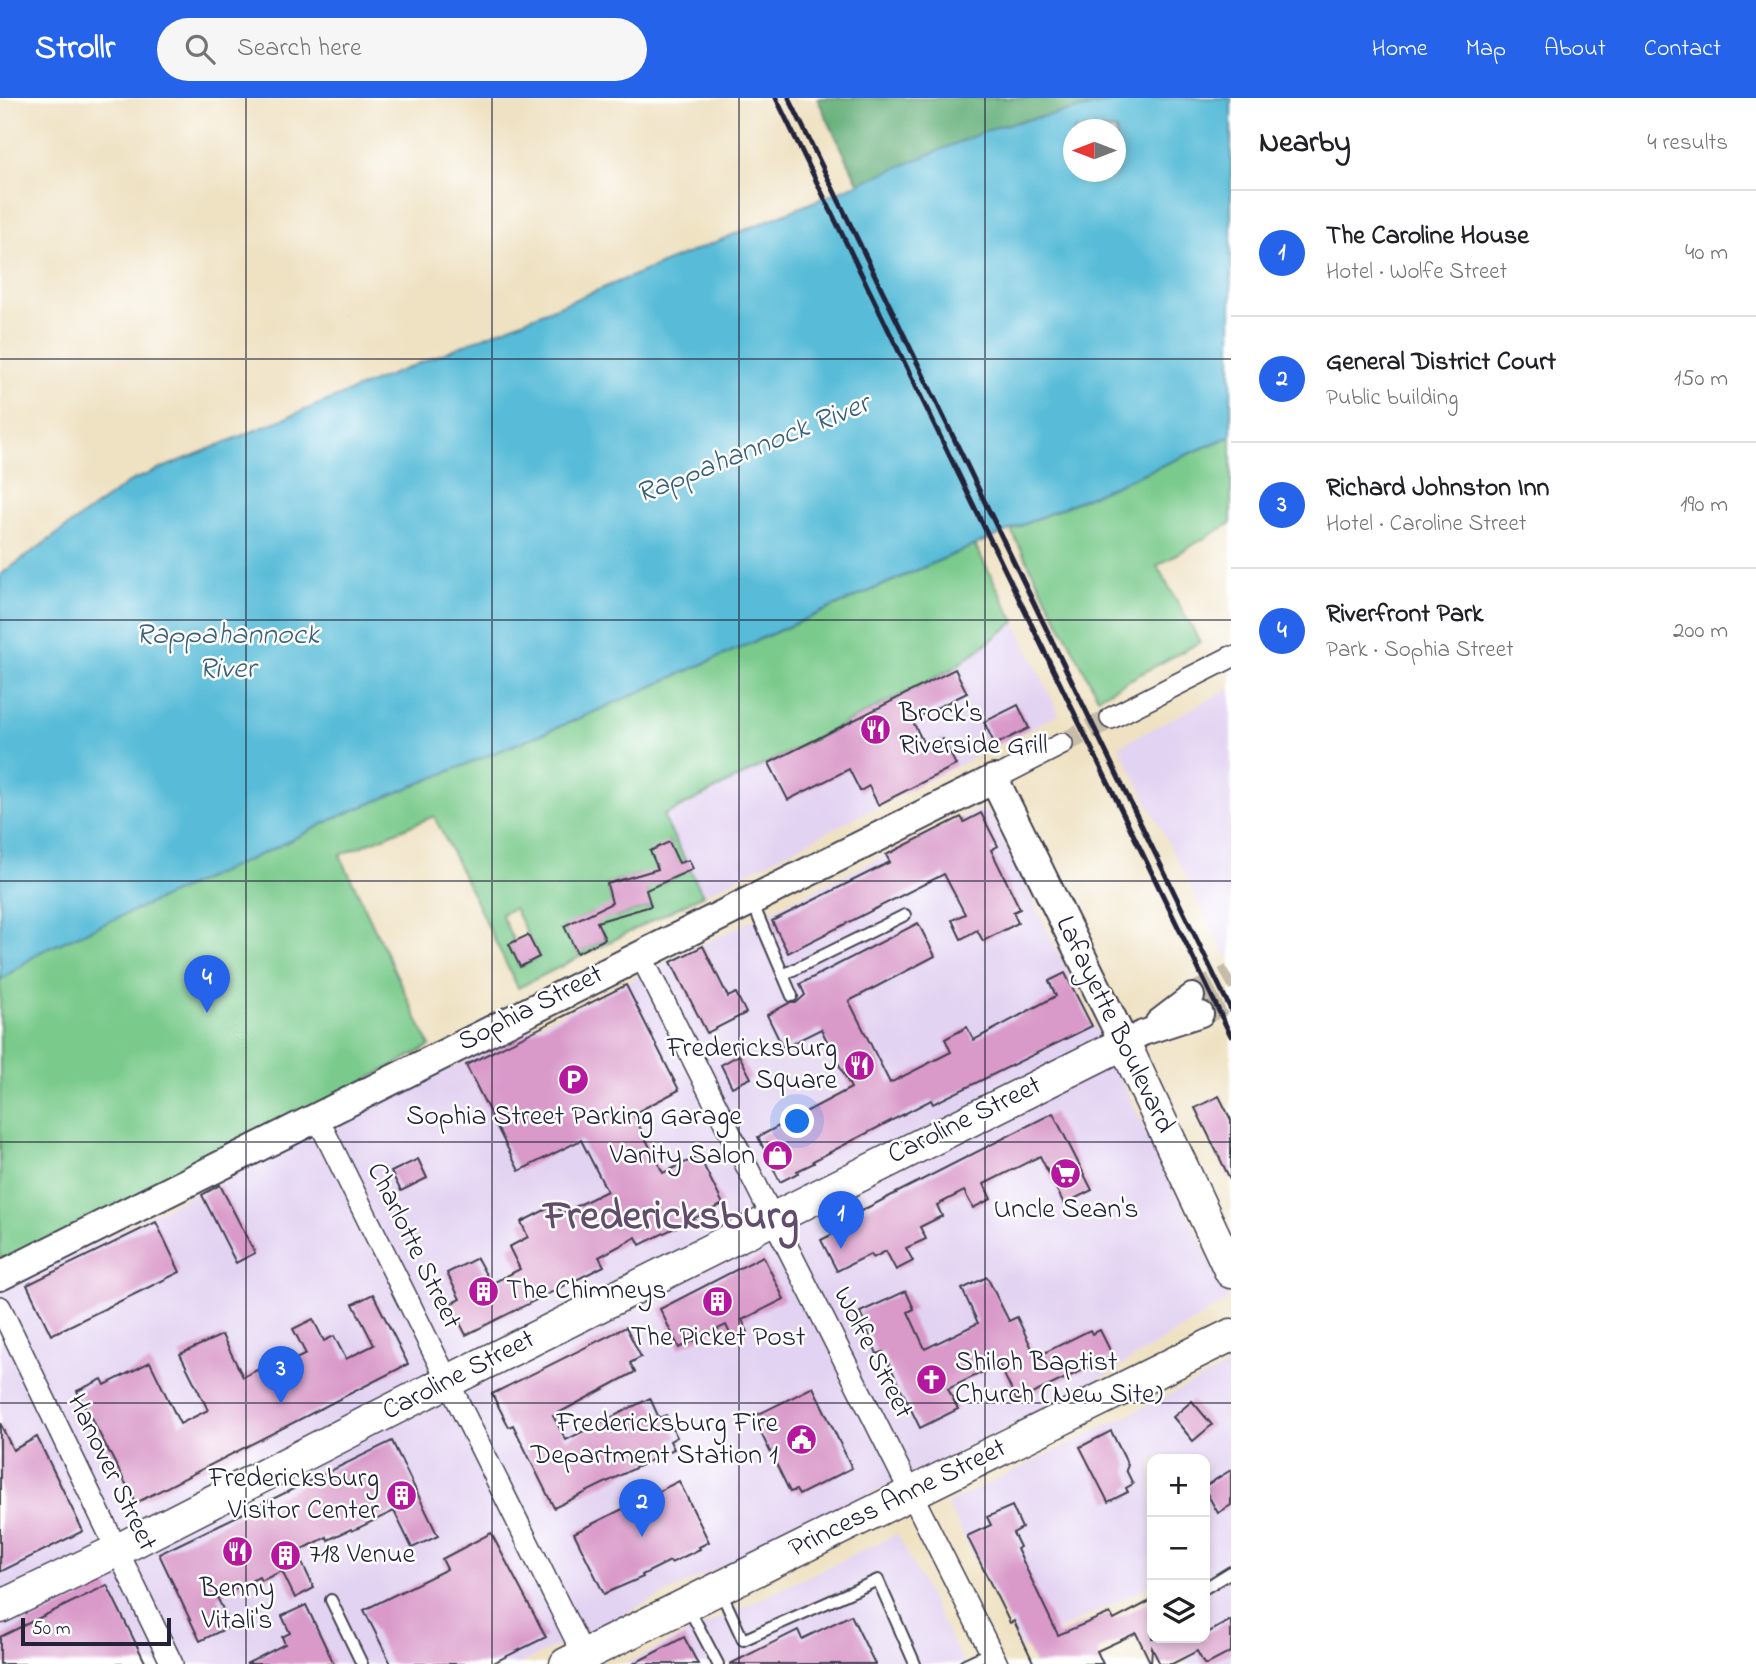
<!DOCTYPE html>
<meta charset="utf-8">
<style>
:root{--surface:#fff;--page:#f6f6f6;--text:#202124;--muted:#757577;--line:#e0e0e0;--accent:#2563eb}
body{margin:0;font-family:"Indie Flower",sans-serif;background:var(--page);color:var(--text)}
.controls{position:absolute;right:21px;bottom:21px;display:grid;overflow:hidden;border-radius:14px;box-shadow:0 4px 10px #0003}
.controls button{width:63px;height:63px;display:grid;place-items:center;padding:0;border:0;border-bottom:2px solid var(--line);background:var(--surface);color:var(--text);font:35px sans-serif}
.compass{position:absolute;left:1063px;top:21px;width:63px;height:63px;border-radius:50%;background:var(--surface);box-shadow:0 4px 10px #0003;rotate:270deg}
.scale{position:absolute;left:21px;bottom:18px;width:150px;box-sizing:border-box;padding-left:7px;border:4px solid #22223b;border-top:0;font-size:19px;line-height:24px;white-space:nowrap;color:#22223b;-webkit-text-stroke:5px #fff;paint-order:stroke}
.you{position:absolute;left:798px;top:1024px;width:24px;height:24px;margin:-18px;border:5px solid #fff;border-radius:50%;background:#1a73e8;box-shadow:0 0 0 10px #1a73e833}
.badge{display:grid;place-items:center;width:46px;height:46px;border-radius:50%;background:var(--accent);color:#fff;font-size:23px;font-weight:700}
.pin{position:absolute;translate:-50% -58px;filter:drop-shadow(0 2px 4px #0008)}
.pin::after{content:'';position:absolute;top:37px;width:24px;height:21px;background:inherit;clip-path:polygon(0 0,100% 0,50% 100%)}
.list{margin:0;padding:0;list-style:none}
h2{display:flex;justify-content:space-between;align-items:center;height:91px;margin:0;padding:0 28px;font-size:30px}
h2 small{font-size:23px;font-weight:400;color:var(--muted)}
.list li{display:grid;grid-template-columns:46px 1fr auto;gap:21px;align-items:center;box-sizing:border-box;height:126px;padding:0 28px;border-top:2px solid var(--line)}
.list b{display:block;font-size:26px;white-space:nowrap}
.list p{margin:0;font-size:23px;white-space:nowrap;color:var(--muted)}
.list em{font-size:23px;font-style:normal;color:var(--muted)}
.icon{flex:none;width:38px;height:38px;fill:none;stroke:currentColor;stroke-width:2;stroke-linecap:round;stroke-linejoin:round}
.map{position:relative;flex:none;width:1231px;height:1566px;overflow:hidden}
header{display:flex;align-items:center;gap:42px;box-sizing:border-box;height:98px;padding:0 35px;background:var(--accent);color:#fff}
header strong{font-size:33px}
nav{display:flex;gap:38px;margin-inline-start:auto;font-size:24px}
.search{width:490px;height:63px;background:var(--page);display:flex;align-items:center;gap:18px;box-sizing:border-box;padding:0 24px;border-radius:38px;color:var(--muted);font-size:26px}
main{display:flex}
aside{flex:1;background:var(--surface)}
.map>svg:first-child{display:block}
</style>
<header>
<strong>Strollr</strong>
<div class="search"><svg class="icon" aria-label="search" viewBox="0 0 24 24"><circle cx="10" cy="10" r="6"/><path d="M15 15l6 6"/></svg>Search here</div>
<nav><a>Home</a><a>Map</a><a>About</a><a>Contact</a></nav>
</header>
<main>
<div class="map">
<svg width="1231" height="1566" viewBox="0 0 1231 1566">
<rect width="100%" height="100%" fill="#fff"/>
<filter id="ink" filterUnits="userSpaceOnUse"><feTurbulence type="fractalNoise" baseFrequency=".0143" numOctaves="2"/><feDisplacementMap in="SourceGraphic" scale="14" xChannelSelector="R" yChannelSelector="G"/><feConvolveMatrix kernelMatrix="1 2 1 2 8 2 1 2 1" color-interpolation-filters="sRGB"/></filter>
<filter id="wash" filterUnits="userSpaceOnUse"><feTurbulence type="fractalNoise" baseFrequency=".00686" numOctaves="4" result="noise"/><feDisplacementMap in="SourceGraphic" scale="28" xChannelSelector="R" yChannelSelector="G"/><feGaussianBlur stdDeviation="1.57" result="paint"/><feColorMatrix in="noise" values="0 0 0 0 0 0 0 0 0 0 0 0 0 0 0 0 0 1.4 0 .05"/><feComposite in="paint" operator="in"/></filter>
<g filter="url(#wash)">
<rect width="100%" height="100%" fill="#efe2c3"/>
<g fill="#e3d3f2">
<polygon points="1015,524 1059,616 703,797 663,718"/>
<polygon points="1231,590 1231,858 1227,860 1119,648"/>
<polygon points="979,711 989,714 1229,1201 1068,1301 520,1566 0,1566 0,1191"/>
<polygon points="1230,1267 1231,1566 1187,1566 1174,1540 1205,1540 1205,1361 1152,1361 1152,1496 1148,1488 1022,1551 947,1406"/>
<polygon points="897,1436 964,1566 624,1566"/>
</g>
<g fill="#79ca8b" stroke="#4e7663" stroke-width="2" fill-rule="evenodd">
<polygon points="1231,338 1231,425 1157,468 1200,544 1098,599 1011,432"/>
<path d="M975,447L1015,524L954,570L663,718L703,797L518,890L434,718L340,757L430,948L0,1177V882L40,854L277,749L337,719L573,623ZM669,744L683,775L664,784ZM641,776L651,808L616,819L607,786ZM514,810L539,859L520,869L509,847L514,844L501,816ZM592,815L605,841L577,855L564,829Z"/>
</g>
<polygon fill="#62ae77" stroke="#426859" stroke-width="2" points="817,0 1132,0 999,28 859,86"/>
<path fill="#59bcd8" stroke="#3e6f8a" stroke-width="2" fill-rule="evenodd" d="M1132,0H1231V338L947,459L573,623L337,719L277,749L40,854L0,882V477L131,383L999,28ZM1074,32H1116V74H1074Z"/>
<g id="blocks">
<g fill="#d999c9">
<polygon points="955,571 967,595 912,622 926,650 943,641 956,667 878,707 869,688 860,693 849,671 788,702 769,665"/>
<polygon points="1018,607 1029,630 995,647 984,624"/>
<polygon points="981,715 998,748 991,752 1020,811 1013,814 1018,825 983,843 977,832 961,841 952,822 965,816 944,776 788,855 772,823 890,764 886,757 961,719 964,724"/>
<polygon points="669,744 679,765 689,762 693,771 646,792 651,808 597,824 605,841 577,855 564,828 612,805 607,786 658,771 650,753"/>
<polygon points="918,825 935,858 849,903 890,985 951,954 945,941 967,929 974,942 1056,898 1049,883 1065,875 1092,928 933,1006 931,1002 813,1063 814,1065 797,1073 798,1075 780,1084 758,1039 851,990 821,931 783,950 767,917 789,905 796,905 805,897 800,886"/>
<polygon points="528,837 539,859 520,869 509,846"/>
<polygon points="703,848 728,899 736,895 746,915 707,935 671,864"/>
<polygon points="626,887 679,992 633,1016 663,1075 699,1058 723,1106 640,1147 636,1139 599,1159 604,1168 466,1237 450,1206 460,1201 447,1175 477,1160 491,1186 520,1171 509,1149 528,1139 521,1124 557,1106 561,1116 607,1093 581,1042 519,1073 466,967"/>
<polygon points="739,957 751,980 732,989 721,967"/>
<polygon points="1219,998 1231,1022 1231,1083 1195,1010"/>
<polygon points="1053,1015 1092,1092 1064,1106 1040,1058 984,1086 991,1101 973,1110 964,1093 937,1107 942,1118 920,1129 926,1141 906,1150 913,1163 896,1172 886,1153 873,1160 871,1156 837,1173 821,1142 851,1127 847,1120"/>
<polygon points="418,1061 427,1080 401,1093 391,1074"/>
<polygon points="220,1087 255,1155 236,1165 202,1097"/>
<polygon points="156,1124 180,1174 51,1237 27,1187"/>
<polygon points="763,1158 784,1201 742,1222 748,1234 733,1242 726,1227 679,1250 660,1211"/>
<polygon points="987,1179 1009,1223 1017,1219 1036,1259 1090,1232 1092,1236 1100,1232 1113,1258 1017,1303 999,1266 948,1291 958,1311 920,1330 883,1254 877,1256 860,1214 906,1193 914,1211 908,1214 925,1251 978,1225 962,1191"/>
<polygon points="373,1196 408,1266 136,1405 77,1293 102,1281 105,1287 150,1264 180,1326 208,1312 180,1256 222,1237 243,1279 259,1271 262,1278 306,1256 293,1231 313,1221 324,1243 334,1238 346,1261 374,1247 353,1206"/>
<polygon points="626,1229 641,1259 630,1265 635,1274 553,1318 566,1342 650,1300 659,1320 666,1317 677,1339 670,1343 674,1351 554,1410 513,1327 509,1329 492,1296"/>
<polygon points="813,1289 852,1370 799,1397 796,1392 790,1394 753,1319"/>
<polygon points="1192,1303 1212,1327 1193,1343 1173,1319"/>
<polygon points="0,1325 13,1352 37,1339 83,1433 0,1474"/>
<polygon points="1111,1333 1128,1367 1126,1372 1133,1386 1126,1390 1128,1394 1108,1404 1080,1349"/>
<polygon points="392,1343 438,1438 412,1450 394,1413 352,1433 351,1431 328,1442 327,1439 297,1454 314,1490 295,1500 282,1473 261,1483 259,1479 217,1499 231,1528 200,1543 159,1456"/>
<polygon points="1231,1372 1231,1407 1218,1415 1205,1392 1205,1388"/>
<polygon points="679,1383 709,1444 699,1449 700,1451 671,1465 670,1463 642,1477 643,1479 604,1496 574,1435"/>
<polygon points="1012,1408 1022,1430 1013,1435 1020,1449 1017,1451 1058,1537 1110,1515 1114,1522 1152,1502 1152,1540 1205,1540 1205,1536 1231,1522 1231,1554 1208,1566 1204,1566 1197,1553 1172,1566 1160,1566 1152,1550 1151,1566 1136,1535 1097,1553 1103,1566 1034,1566 1014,1523 1010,1525 967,1438 991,1427 987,1419"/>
<polygon points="491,1435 546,1539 491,1566 391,1566 364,1512 447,1471 442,1461"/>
<polygon points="107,1487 146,1566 0,1566 0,1539"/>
<polygon points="306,1507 334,1566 246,1566 285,1546 282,1539 290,1535 282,1518"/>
<polygon points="851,1517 875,1566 730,1566 798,1532 802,1541"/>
<polygon points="684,1539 698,1566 633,1566"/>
</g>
</g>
</g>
<g filter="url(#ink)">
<use href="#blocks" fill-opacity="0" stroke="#413f4f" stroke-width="2"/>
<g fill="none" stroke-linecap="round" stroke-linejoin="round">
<polyline stroke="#c6bca8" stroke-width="21" stroke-dasharray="21 10" stroke-linecap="butt" points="1062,646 1111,620"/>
<g stroke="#c6bca8" stroke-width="24" stroke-dasharray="24 12" stroke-linecap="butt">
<polyline points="1192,898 1231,878"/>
<polyline points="1201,916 1231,901"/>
</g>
<defs>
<g id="service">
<polyline points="752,804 792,898"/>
<polyline points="783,877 905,817"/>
<polyline points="1205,1490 1231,1474"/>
<polyline points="720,1492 743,1542 878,1482 915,1566"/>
<polyline points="331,1502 362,1566"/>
<polyline points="688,1509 718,1566"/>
<polyline points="965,1566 991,1554"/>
</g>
<g id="minor">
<polyline points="1111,620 1231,559"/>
<polyline points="994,681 1062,646"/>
<polyline points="640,856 997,1566"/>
<polyline points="317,1019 588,1566"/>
<polyline points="0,1209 172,1566"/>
</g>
<g id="tertiary">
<polyline points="1158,924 1192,898"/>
<polyline points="1124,945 1143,935 1201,916"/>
</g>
<polyline id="secondary" points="0,1178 994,681 1124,945"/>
<g id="primary">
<polyline points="0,1509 118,1452 409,1303 1124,945 1231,1174"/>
<polyline points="566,1566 1231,1237"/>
</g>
</defs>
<use href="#service" stroke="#413f4f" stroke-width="14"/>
<use href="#minor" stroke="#413f4f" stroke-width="24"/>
<use href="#tertiary" stroke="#413f4f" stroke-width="28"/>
<use href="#secondary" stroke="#413f4f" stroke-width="32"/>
<use href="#primary" stroke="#413f4f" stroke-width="35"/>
<use href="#service" stroke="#fff" stroke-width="10"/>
<use href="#minor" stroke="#fff" stroke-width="21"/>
<use href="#tertiary" stroke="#fff" stroke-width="24"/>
<use href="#secondary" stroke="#fff" stroke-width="28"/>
<use href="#primary" stroke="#fff" stroke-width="32"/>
<g stroke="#22223b" stroke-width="5">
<polyline points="776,0 1231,938"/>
<polyline points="789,0 1231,912"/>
</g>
</g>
</g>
<path fill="none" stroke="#22223b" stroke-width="2" stroke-opacity="0.55" d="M246,0V1566M492,0V1566M739,0V1566M985,0V1566M0,261H1231M0,522H1231M0,783H1231M0,1044H1231M0,1305H1231"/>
<defs>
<symbol id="restaurant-disc" viewBox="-11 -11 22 22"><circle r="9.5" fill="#b5179e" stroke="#fff"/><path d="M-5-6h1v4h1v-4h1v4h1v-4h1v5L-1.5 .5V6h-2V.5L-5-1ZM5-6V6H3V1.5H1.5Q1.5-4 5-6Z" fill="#fff"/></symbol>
<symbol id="parking-disc" viewBox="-11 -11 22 22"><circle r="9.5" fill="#b5179e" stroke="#fff"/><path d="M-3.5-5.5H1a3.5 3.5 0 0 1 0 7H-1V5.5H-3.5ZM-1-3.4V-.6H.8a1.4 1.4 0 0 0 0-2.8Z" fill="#fff"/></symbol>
<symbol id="shop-disc" viewBox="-11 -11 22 22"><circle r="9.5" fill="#b5179e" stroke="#fff"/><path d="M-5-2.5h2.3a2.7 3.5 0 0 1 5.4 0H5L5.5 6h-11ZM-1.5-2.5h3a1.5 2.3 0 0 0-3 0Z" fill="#fff"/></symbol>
<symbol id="supermarket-disc" viewBox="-11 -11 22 22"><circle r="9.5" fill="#b5179e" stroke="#fff"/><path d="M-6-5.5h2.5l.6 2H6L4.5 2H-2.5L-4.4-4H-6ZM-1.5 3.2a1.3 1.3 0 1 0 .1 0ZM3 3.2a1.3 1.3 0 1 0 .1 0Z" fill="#fff"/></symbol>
<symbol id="building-disc" viewBox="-11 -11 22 22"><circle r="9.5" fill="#b5179e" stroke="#fff"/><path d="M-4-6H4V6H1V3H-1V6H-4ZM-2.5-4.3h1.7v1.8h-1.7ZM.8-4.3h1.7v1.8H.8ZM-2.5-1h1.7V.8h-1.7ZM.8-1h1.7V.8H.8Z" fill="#fff"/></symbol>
<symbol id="church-disc" viewBox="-11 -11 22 22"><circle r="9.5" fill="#b5179e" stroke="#fff"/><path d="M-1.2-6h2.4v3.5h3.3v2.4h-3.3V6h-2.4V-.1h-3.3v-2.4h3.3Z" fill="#fff"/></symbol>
<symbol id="civic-disc" viewBox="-11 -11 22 22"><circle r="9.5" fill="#b5179e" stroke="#fff"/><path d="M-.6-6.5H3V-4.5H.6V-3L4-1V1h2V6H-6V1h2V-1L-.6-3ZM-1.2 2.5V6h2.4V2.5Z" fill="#fff"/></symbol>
</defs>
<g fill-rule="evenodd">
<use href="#restaurant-disc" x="858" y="614" width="35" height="35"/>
<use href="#restaurant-disc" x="842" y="950" width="35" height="35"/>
<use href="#parking-disc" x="556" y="964" width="35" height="35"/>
<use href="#shop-disc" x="760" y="1040" width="35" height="35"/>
<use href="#supermarket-disc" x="1048" y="1058" width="35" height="35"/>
<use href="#building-disc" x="466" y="1176" width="35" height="35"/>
<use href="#building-disc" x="700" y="1186" width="35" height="35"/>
<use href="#church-disc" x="914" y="1264" width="35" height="35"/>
<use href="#civic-disc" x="784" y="1324" width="35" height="35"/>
<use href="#building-disc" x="384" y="1380" width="35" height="35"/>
<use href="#restaurant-disc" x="220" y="1436" width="35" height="35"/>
<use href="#building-disc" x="268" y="1440" width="35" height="35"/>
</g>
<g text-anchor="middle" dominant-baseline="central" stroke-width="5" stroke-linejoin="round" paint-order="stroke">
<g font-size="28" fill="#22223b" stroke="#fff" text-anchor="start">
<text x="899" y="616">Brock's<tspan x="899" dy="32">Riverside Grill</tspan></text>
<text x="837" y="951" text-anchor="end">Fredericksburg<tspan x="837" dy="32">Square</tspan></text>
<text x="574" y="1019" text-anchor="middle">Sophia Street Parking Garage</text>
<text x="755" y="1058" text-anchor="end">Vanity Salon</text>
<text x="1066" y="1112" text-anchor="middle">Uncle Sean's</text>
<text x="506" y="1193">The Chimneys</text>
<text x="718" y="1240" text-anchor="middle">The Picket Post</text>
<text x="955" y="1265">Shiloh Baptist<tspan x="955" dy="32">Church (New Site)</tspan></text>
<text x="778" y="1326" text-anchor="end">Fredericksburg Fire<tspan x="778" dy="32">Department Station 1</tspan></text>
<text x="379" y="1381" text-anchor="end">Fredericksburg<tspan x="379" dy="32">Visitor Center</tspan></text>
<text x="309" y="1457">718 Venue</text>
<text x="237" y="1491" text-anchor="middle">Benny<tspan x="237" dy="32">Vitali's</tspan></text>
</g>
<g font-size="28" fill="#22223b" stroke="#fff">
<text transform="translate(531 911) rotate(-27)">Sophia Street</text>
<text transform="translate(1114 927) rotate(64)">Lafayette Boulevard</text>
<text transform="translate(965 1023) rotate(-26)">Caroline Street</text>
<text transform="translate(413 1148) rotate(64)">Charlotte Street</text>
<text transform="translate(872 1255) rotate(63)">Wolfe Street</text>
<text transform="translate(459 1278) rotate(-27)">Caroline Street</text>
<text transform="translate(111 1375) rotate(64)">Hanover Street</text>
<text transform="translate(898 1401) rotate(-26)">Princess Anne Street</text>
</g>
<g font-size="30" font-style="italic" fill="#38607a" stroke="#fff">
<text transform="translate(753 352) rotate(-22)">Rappahannock River</text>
<text x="227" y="538">Rappahannock<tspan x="227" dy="34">River</tspan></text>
</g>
<g font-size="42" font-weight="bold" fill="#624c6d" stroke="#fff">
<text x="671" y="1119">Fredericksburg</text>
</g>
</g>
</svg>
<div class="controls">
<button>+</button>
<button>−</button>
<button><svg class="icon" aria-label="layers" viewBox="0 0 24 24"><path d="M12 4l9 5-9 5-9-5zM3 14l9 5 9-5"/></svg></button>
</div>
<svg class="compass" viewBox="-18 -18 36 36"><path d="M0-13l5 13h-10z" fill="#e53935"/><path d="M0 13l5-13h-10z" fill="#757577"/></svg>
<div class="scale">50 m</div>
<div class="you"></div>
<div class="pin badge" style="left:841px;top:1151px">1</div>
<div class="pin badge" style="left:642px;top:1439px">2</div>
<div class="pin badge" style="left:281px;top:1306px">3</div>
<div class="pin badge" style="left:207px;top:915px">4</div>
</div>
<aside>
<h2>Nearby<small>4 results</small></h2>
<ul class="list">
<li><span class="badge">1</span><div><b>The Caroline House</b><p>Hotel · Wolfe Street</p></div><em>40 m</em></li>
<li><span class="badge">2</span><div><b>General District Court</b><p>Public building</p></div><em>150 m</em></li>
<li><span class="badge">3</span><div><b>Richard Johnston Inn</b><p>Hotel · Caroline Street</p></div><em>190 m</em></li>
<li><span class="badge">4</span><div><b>Riverfront Park</b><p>Park · Sophia Street</p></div><em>200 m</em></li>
</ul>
</aside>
</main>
